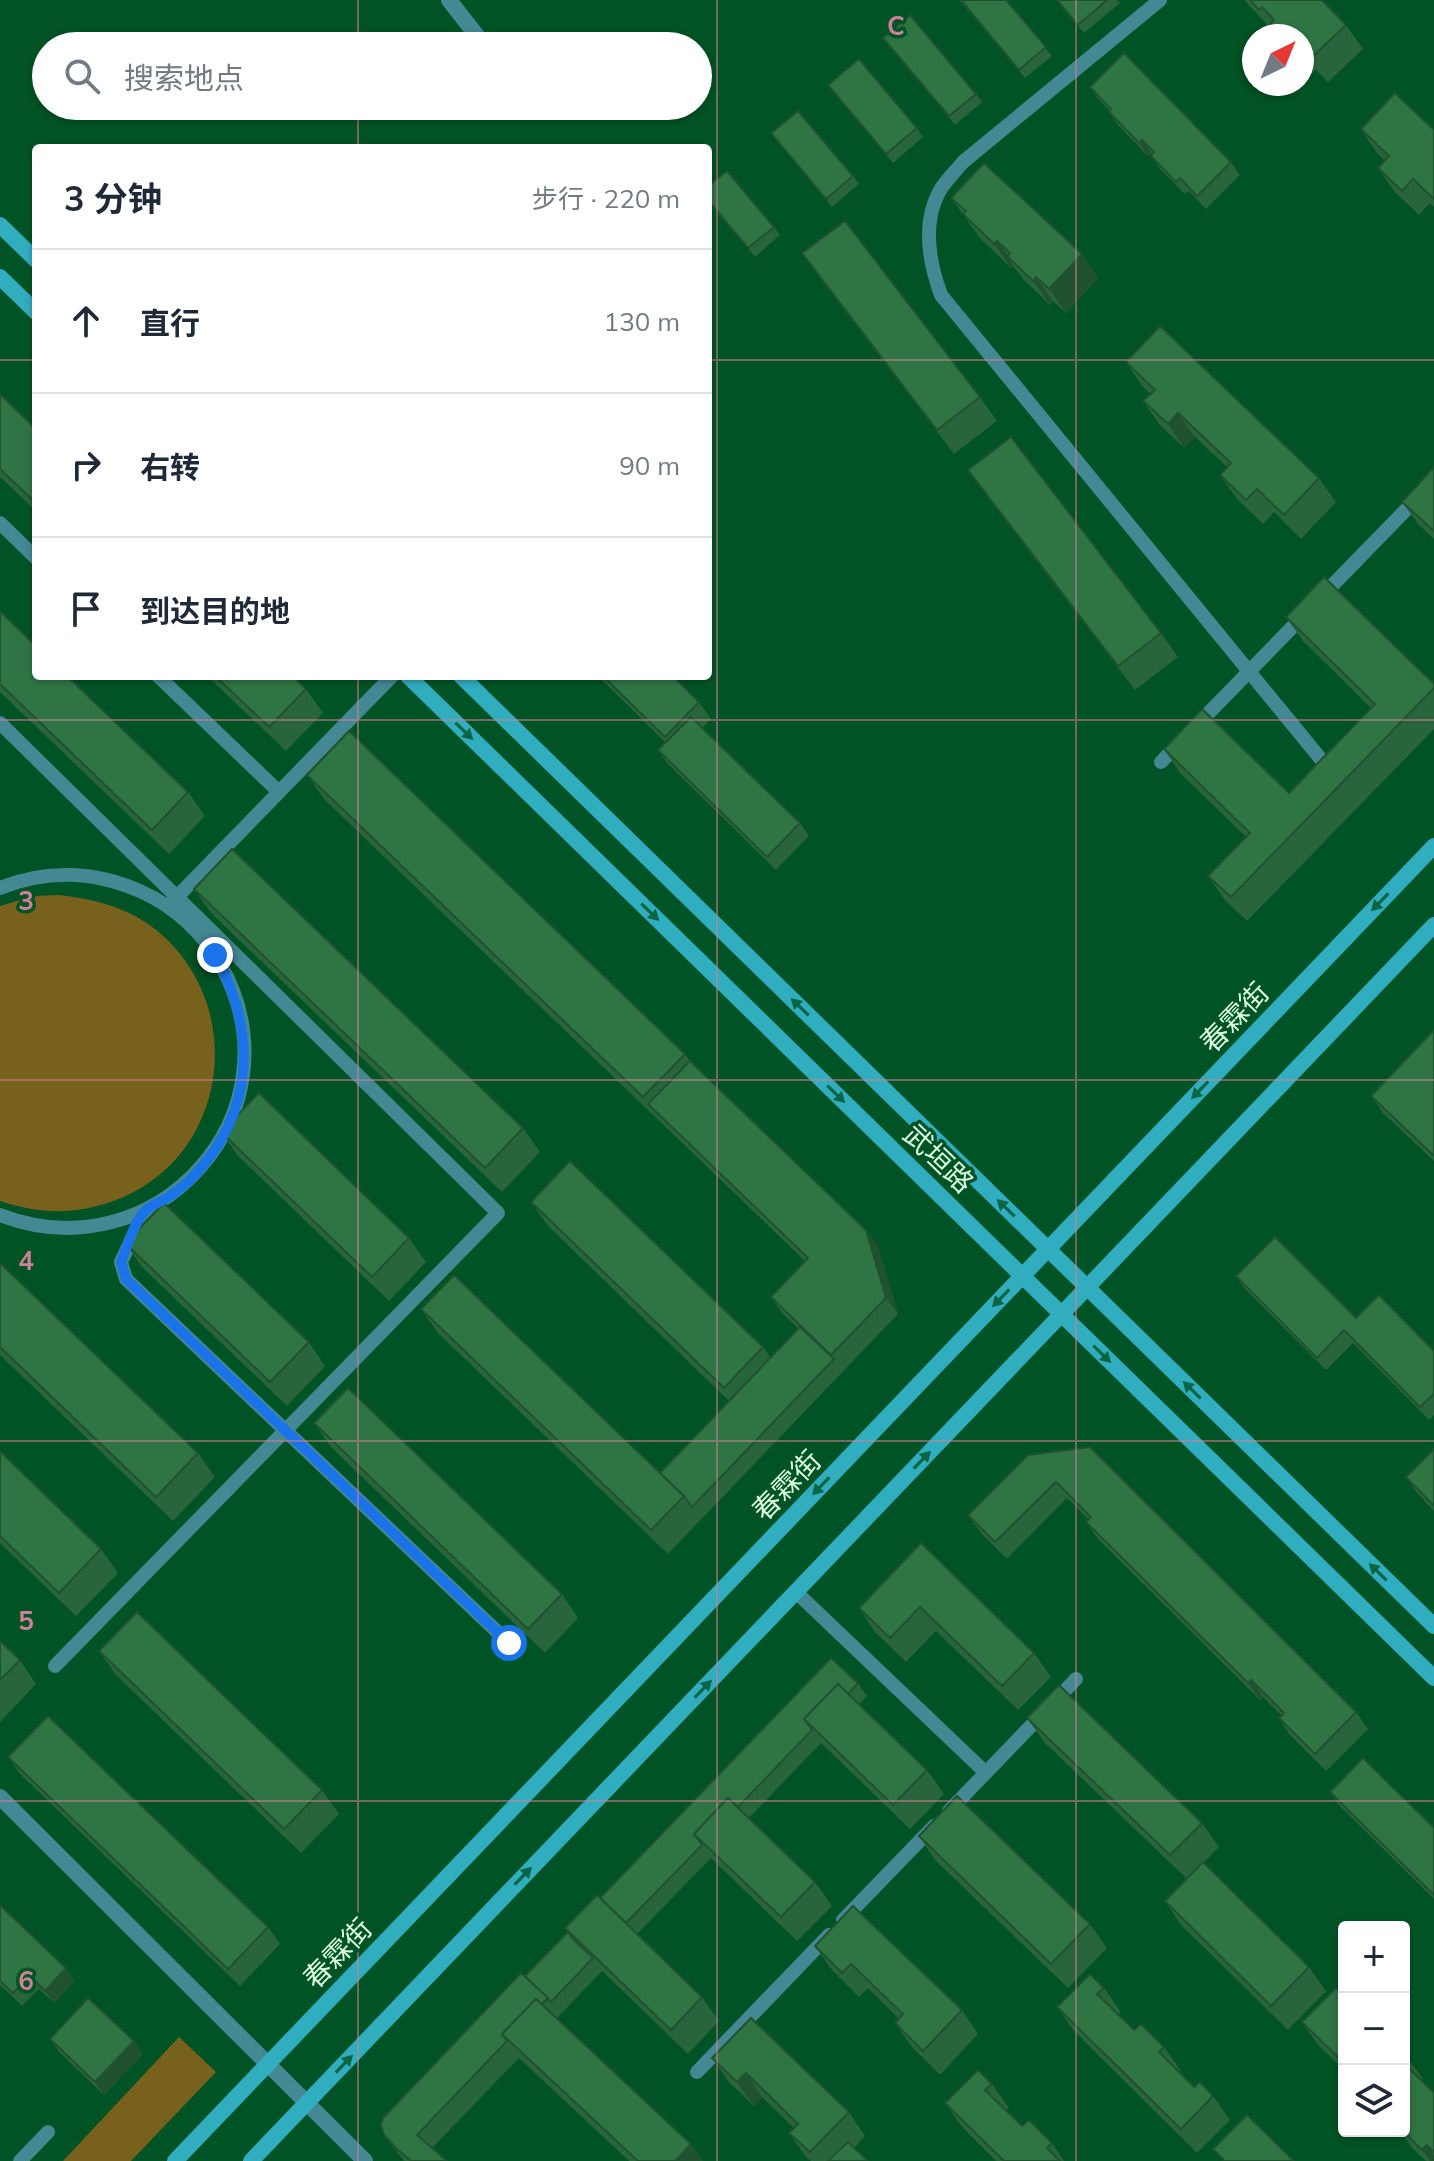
<!DOCTYPE html>
<html lang="zh">
<meta charset="utf-8">
<style>
:root{--surface:#fff;--page:#f2f2f3;--text:#1f2937;--muted:#747a83;--line:#e0e1e3}
body{margin:0;font-family:Mulish,"Noto Sans SC",sans-serif;background:var(--page);color:var(--text)}
.controls{position:absolute;right:24px;bottom:24px;display:grid;overflow:hidden;border-radius:8px;box-shadow:0 2px 6px #0004}
.controls button{width:72px;height:72px;display:grid;place-items:center;padding:0;border:0;border-bottom:2px solid var(--line);background:var(--surface);color:var(--text);font:40px sans-serif}
.compass{position:absolute;left:1242px;top:24px;width:72px;height:72px;border-radius:50%;background:var(--surface);box-shadow:0 2px 6px #0004;rotate:43deg}
.stop{position:absolute;width:24px;height:24px;margin:-18px;border:6px solid #1a73e8;border-radius:50%;background:#fff}
.stop.end{background:#1a73e8;border-color:#fff;box-shadow:0 2px 8px #0008}
.list{margin:0;padding:0;list-style:none}
h2{display:flex;justify-content:space-between;align-items:center;height:104px;margin:0;padding:0 32px;font-size:34px}
h2 small{font-size:26px;font-weight:400;color:var(--muted)}
.list li{display:grid;grid-template-columns:52px 1fr auto;gap:24px;align-items:center;box-sizing:border-box;height:144px;padding:0 32px;border-top:2px solid var(--line)}
.list b{display:block;font-size:30px;white-space:nowrap}
.list em{font-size:26px;font-style:normal;color:var(--muted)}
.icon{flex:none;width:44px;height:44px;fill:none;stroke:currentColor;stroke-width:2;stroke-linecap:round;stroke-linejoin:round}
.map{position:relative;flex:none;width:1434px;height:2161px;overflow:hidden}
.search{position:absolute;background:var(--surface);box-shadow:0 2px 6px #0004;left:32px;top:32px;width:680px;height:88px;display:flex;align-items:center;gap:20px;box-sizing:border-box;padding:0 28px;border-radius:44px;color:var(--muted);font-size:30px}
.panel{position:absolute;background:var(--surface);box-shadow:0 2px 6px #0004;left:32px;top:144px;width:680px;height:536px;border-radius:8px}
.map>svg:first-child{display:block}
</style>
<div class="map">
<svg width="1434" height="2161" viewBox="0 0 1434 2161">
<rect width="100%" height="100%" fill="#005324"/>
<g fill="#77611d">
<path d="M59,895C94,899 127,907 155,929C250,1005 229,1160 113,1201C75,1215 38,1214 0,1201V906L34,896Z"/>
<polygon points="179,2037 216,2072 131,2161 63,2161"/>
</g>
<g fill="none" stroke-linecap="round" stroke-linejoin="round">
<g stroke="#448894" stroke-width="14">
<path d="M1160,0L963,162C955,172 945,181 939,192C922,224 929,262 941,295L1333,774"/>
<polyline points="0,523 36,558"/>
<polyline points="1320,598 1434,481"/>
<polyline points="158,676 279,792"/>
<polyline points="0,723 498,1213 55,1666"/>
<polyline points="1195,727 1306,613"/>
<polyline points="1161,762 1180,742"/>
<path d="M0,888C47,869 96,871 142,892C175,907 203,933 221,965C303,1113 156,1275 0,1215"/>
<polyline points="172,902 392,676"/>
<polyline points="145,1211 121,1262 126,1279 509,1643"/>
<polyline points="796,1592 985,1772"/>
<polyline points="949,1811 1076,1679"/>
<polyline points="843,1920 934,1826"/>
<polyline points="697,2072 829,1935"/>
<polyline points="20,2161 48,2132"/>
</g>
<g stroke="#448894" stroke-width="16">
<polyline points="449,0 485,46"/>
<polyline points="533,106 537,111"/>
</g>
<polyline stroke="#448894" stroke-width="16" points="0,1797 365,2161"/>
<g stroke="#31adc0" stroke-width="16">
<polyline points="0,225 36,260"/>
<polyline points="0,277 36,312"/>
<polyline points="408,676 1434,1678"/>
<polyline points="461,676 1434,1626"/>
<polyline points="175,2161 1434,846"/>
<polyline points="251,2161 1434,925"/>
</g>
</g>
<g fill="#28653a">
<polygon points="959,0 1006,0 1052,56 1025,78"/>
<polygon points="1056,0 1117,0 1120,3 1084,33"/>
<polygon points="1244,0 1322,0 1346,25 1363,49 1328,82 1316,70 1312,73 1302,63 1302,36 1280,36 1277,32 1276,34"/>
<polygon points="883,38 976,94 982,102 955,125"/>
<polygon points="828,85 917,128 923,137 893,163"/>
<polygon points="1090,87 1231,162 1240,175 1206,209 1189,191 1185,194 1160,169 1151,156 1153,154 1151,153 1148,156 1118,125 1109,112 1110,111 1099,100"/>
<polygon points="1361,129 1434,130 1434,207 1430,203 1419,215 1395,192 1378,168 1385,161 1377,153"/>
<polygon points="771,133 853,176 859,184 832,207"/>
<polygon points="708,186 774,227 780,235 755,257 708,202"/>
<polygon points="951,198 1098,278 1066,313 1053,301 1050,305 1024,280 1013,266 1011,268 980,238"/>
<polygon points="802,253 980,397 997,421 954,454 819,277"/>
<polygon points="1126,362 1319,478 1336,502 1301,539 1274,512 1263,524 1237,499 1220,475 1227,467 1195,437 1184,448 1160,425 1143,401 1151,394 1142,386"/>
<polygon points="0,394 36,429 36,511 0,477"/>
<polygon points="1434,467 1434,539 1419,525 1402,502"/>
<polygon points="968,470 1161,633 1178,657 1135,690 985,494"/>
<polygon points="0,611 188,792 205,816 169,854 0,692"/>
<polygon points="1286,617 1434,684 1434,729 1247,921 1225,900 1208,876 1246,837 1180,773 1164,749 1289,793 1371,708 1303,641"/>
<polygon points="207,676 293,676 306,689 323,713 286,751"/>
<polygon points="598,676 673,676 699,702 711,719 702,728 800,823 809,836 776,870 667,763 658,750 666,743"/>
<polygon points="307,775 685,1054 690,1061 866,1230 878,1247 898,1314 668,1554 438,1333 421,1309 660,1473 729,1401 548,1226 531,1202 763,1347 771,1358 799,1329 783,1314 771,1297 805,1261 324,799"/>
<polygon points="194,889 523,1128 540,1152 502,1192 211,913"/>
<polygon points="1434,1030 1434,1161 1383,1113 1371,1096"/>
<polygon points="221,1132 409,1238 426,1262 389,1301 238,1156"/>
<polygon points="125,1243 309,1342 325,1366 287,1406 142,1267"/>
<polygon points="0,1263 198,1453 215,1477 173,1521 0,1355"/>
<polygon points="1236,1276 1356,1318 1434,1351 1434,1415 1429,1420 1353,1343 1326,1370 1245,1289"/>
<polygon points="314,1423 562,1594 578,1618 545,1653 331,1447"/>
<polygon points="1434,1449 1434,1511 1418,1494 1406,1477"/>
<polygon points="0,1451 101,1549 118,1573 76,1616 0,1543"/>
<polygon points="1028,1455 1356,1712 1368,1729 1326,1771 1290,1735 1279,1718 1281,1715 1263,1697 1260,1700 1098,1539 1086,1522 1089,1520 1067,1498 1007,1559 980,1532 968,1515"/>
<polygon points="921,1543 1034,1653 1051,1677 1018,1710 936,1631 906,1662 875,1632 859,1608"/>
<polygon points="0,1641 20,1660 36,1684 0,1722"/>
<polygon points="99,1651 322,1790 339,1814 301,1853 116,1675"/>
<polygon points="831,1658 858,1683 867,1696 859,1704 927,1770 944,1794 910,1829 821,1743 749,1818 815,1882 832,1906 797,1941 711,1858 637,1934 702,1997 719,2021 688,2054 602,1971 557,2018 691,2144 703,2161 629,2161 519,2058 432,2148 447,2161 404,2161 384,2135 525,1976 568,1932 565,1928 600,1898"/>
<polygon points="1027,1718 1202,1823 1219,1847 1203,1863 1309,1967 1326,1991 1288,2030 1181,1925 1165,1901 1187,1879 1044,1742"/>
<polygon points="8,1757 268,1927 280,1944 240,1986 20,1774"/>
<polygon points="1330,1792 1434,1828 1434,1899 1339,1805"/>
<polygon points="919,1836 1090,1924 1107,1948 1068,1988 935,1860"/>
<polygon points="0,1905 75,1981 54,2003 39,1989 22,2006 0,1985"/>
<polygon points="815,1946 962,2010 978,2034 940,2075 912,2047 895,2023 899,2019 868,1988 859,1997 832,1970"/>
<polygon points="1104,1988 1121,2012 1118,2015 1134,2030 1164,2047 1181,2071 1179,2073 1194,2087 1213,2096 1230,2120 1197,2153 1074,2031 1057,2007"/>
<polygon points="1344,1996 1344,2075 1340,2070 1342,2068 1319,2046 1302,2022"/>
<polygon points="50,2039 143,2054 104,2095 59,2052"/>
<polygon points="1404,2053 1423,2079 1421,2080 1434,2093 1434,2161 1426,2161 1412,2148 1400,2131 1404,2131"/>
<polygon points="712,2058 849,2112 865,2136 854,2148 868,2161 811,2161 806,2157 789,2133 794,2128 762,2097 754,2106 729,2082"/>
<polygon points="992,2084 1009,2108 1006,2110 1022,2126 1052,2143 1064,2161 996,2161 962,2127 945,2103"/>
</g>
<g fill="#215230">
<polygon points="1142,140 1151,153 1148,156 1139,143"/>
<polygon points="997,241 1011,260 1007,256 1013,266 1011,268 994,244"/>
<polygon points="1082,254 1098,278 1066,313 1049,289"/>
<polygon points="1036,277 1053,301 1050,305 1033,281"/>
<polygon points="1178,413 1195,437 1184,448 1168,424"/>
<polygon points="866,1230 878,1247 898,1314 886,1298"/>
<polygon points="1251,1680 1263,1697 1260,1700 1248,1683"/>
<polygon points="66,1968 75,1981 54,2003 45,1991"/>
<polygon points="134,2041 143,2054 104,2095 95,2082"/>
<polygon points="746,2073 762,2097 754,2106 737,2082"/>
<polygon points="691,2144 703,2161 675,2161"/>
<polygon points="1427,2145 1434,2155 1434,2161 1430,2161 1422,2150"/>
</g>
<g fill="#2f7544" stroke="#215230" stroke-width="2">
<polygon points="961,0 1006,0 1046,47 1019,70"/>
<polygon points="1057,0 1107,0 1078,25"/>
<polygon points="1250,0 1322,0 1346,25 1311,58 1302,49 1302,36 1283,36 1271,23 1274,20 1262,7 1259,10"/>
<polygon points="910,15 976,94 949,116 883,38"/>
<polygon points="1124,53 1231,162 1197,196 1180,178 1176,182 1151,156 1154,152 1142,140 1139,143 1109,112 1111,109 1090,87"/>
<polygon points="859,59 917,128 886,154 828,85"/>
<polygon points="1395,93 1434,130 1434,199 1413,179 1402,191 1378,168 1389,156 1361,129"/>
<polygon points="798,111 853,176 826,199 771,133"/>
<polygon points="984,163 1082,254 1049,289 1036,277 1033,281 1007,256 1010,253 997,241 994,244 963,214 966,211 951,198"/>
<polygon points="727,171 774,227 748,248 708,200 708,186"/>
<polygon points="845,221 980,397 937,430 802,253"/>
<polygon points="1160,326 1319,478 1284,515 1257,489 1246,500 1220,475 1231,463 1178,413 1168,424 1143,401 1155,390 1126,362"/>
<polygon points="0,394 36,429 36,503 0,469"/>
<polygon points="1011,437 1161,633 1118,666 968,470"/>
<polygon points="1434,467 1434,531 1402,502"/>
<polygon points="1324,577 1434,684 1434,688 1231,897 1208,876 1250,833 1164,749 1202,709 1289,793 1375,704 1286,617"/>
<polygon points="0,611 36,646 36,676 67,676 188,792 152,830 0,684"/>
<polygon points="215,676 293,676 306,689 269,727"/>
<polygon points="603,676 673,676 699,702 665,737"/>
<polygon points="691,717 800,823 767,857 658,750"/>
<polygon points="349,731 685,1054 643,1097 307,775"/>
<polygon points="232,849 523,1128 485,1168 194,889"/>
<polygon points="1434,1030 1434,1156 1371,1096"/>
<polygon points="690,1061 866,1230 886,1298 831,1355 771,1297 808,1258 648,1104"/>
<polygon points="259,1093 409,1238 372,1277 221,1132"/>
<polygon points="570,1161 763,1347 724,1388 531,1202"/>
<polygon points="164,1203 309,1342 270,1382 125,1243"/>
<polygon points="1275,1237 1356,1318 1379,1295 1434,1351 1434,1394 1420,1407 1344,1330 1317,1358 1236,1276"/>
<polygon points="0,1263 198,1453 156,1497 0,1347"/>
<polygon points="454,1275 684,1496 651,1530 421,1309"/>
<polygon points="800,1327 834,1359 692,1507 684,1496 660,1473"/>
<polygon points="348,1388 562,1594 528,1629 314,1423"/>
<polygon points="1090,1447 1356,1712 1315,1754 1279,1718 1284,1713 1251,1680 1248,1683 1086,1522 1091,1517 1056,1482 995,1542 968,1515 1028,1455"/>
<polygon points="1434,1449 1434,1506 1406,1477"/>
<polygon points="0,1451 101,1549 59,1593 0,1536"/>
<polygon points="921,1543 1034,1653 1002,1686 920,1607 890,1638 859,1608"/>
<polygon points="137,1612 322,1790 284,1829 99,1651"/>
<polygon points="0,1641 20,1660 0,1680"/>
<polygon points="831,1658 858,1683 848,1694 838,1684 804,1719 812,1730 738,1807 728,1798 694,1834 702,1845 626,1923 600,1898"/>
<polygon points="838,1684 927,1770 893,1805 804,1719"/>
<polygon points="1059,1685 1202,1823 1170,1855 1027,1718"/>
<polygon points="48,1716 268,1927 228,1969 8,1757"/>
<polygon points="1363,1758 1434,1828 1434,1895 1330,1792"/>
<polygon points="957,1796 1090,1924 1051,1964 919,1836"/>
<polygon points="728,1798 815,1882 781,1917 694,1834"/>
<polygon points="1203,1862 1309,1967 1271,2006 1165,1901"/>
<polygon points="597,1895 702,1997 671,2030 565,1928"/>
<polygon points="0,1905 66,1968 45,1991 30,1976 13,1993 0,1981"/>
<polygon points="853,1906 962,2010 923,2051 895,2023 903,2014 851,1964 842,1973 815,1946"/>
<polygon points="568,1932 573,1939 593,1958 551,2002 525,1976"/>
<polygon points="521,1973 548,1998 542,2004 536,1999 502,2034 507,2041 417,2135 447,2161 411,2161 397,2149 384,2135 381,2125 383,2118"/>
<polygon points="1090,1974 1104,1988 1097,1994 1134,2030 1141,2024 1164,2047 1159,2052 1194,2087 1200,2082 1213,2096 1181,2129 1057,2007"/>
<polygon points="1336,1988 1344,1996 1344,2063 1302,2022"/>
<polygon points="88,1998 134,2041 95,2082 50,2039"/>
<polygon points="536,1999 691,2144 675,2161 638,2161 502,2034"/>
<polygon points="751,2018 849,2112 810,2152 789,2133 798,2124 746,2073 737,2082 712,2058"/>
<polygon points="1404,2063 1434,2093 1434,2152 1427,2145 1422,2150 1403,2131 1404,2131"/>
<polygon points="978,2070 992,2084 985,2090 1022,2126 1029,2120 1052,2143 1047,2148 1060,2161 1004,2161 945,2103"/>
<polygon points="1247,2115 1294,2161 1225,2161 1213,2149"/>
<polygon points="848,2142 868,2161 828,2161"/>
</g>
<defs><path id="oneway-solid" d="M-6-.8H1V-3.2L6.5 0L1 3.2V.8H-6Z" transform="scale(2)"/></defs>
<g fill="#0a6543">
<use href="#oneway-solid" transform="translate(464 731) rotate(44)"/>
<use href="#oneway-solid" transform="translate(1380 902) rotate(134)"/>
<use href="#oneway-solid" transform="translate(650 912) rotate(44)"/>
<use href="#oneway-solid" transform="translate(800 1007) rotate(-136)"/>
<use href="#oneway-solid" transform="translate(1200 1090) rotate(134)"/>
<use href="#oneway-solid" transform="translate(836 1094) rotate(44)"/>
<use href="#oneway-solid" transform="translate(1006 1208) rotate(-136)"/>
<use href="#oneway-solid" transform="translate(1001 1298) rotate(134)"/>
<use href="#oneway-solid" transform="translate(1102 1354) rotate(44)"/>
<use href="#oneway-solid" transform="translate(1192 1390) rotate(-136)"/>
<use href="#oneway-solid" transform="translate(922 1460) rotate(-46)"/>
<use href="#oneway-solid" transform="translate(821 1486) rotate(134)"/>
<use href="#oneway-solid" transform="translate(1378 1572) rotate(-136)"/>
<use href="#oneway-solid" transform="translate(703 1689) rotate(-46)"/>
<use href="#oneway-solid" transform="translate(523 1876) rotate(-46)"/>
<use href="#oneway-solid" transform="translate(344 2064) rotate(-46)"/>
</g>
<g fill="none" stroke-linecap="round" stroke-linejoin="round">
<path stroke="#1a73e8" stroke-width="10" d="M215,955C257,1030 255,1111 194,1176C187,1183 179,1190 170,1196C163,1201 150,1205 144,1212C133,1225 127,1247 121,1262L126,1279L509,1643"/>
</g>
<path fill="none" stroke="#cd8097" stroke-width="2" stroke-opacity="0.55" d="M358,0V46M717,0V2161M1076,0V2161M358,106V148M0,360H36M708,360H1434M358,676V2161M0,720H1434M0,1080H1434M0,1441H1434M0,1801H1434"/>
<g text-anchor="middle" dominant-baseline="central" stroke-width="7" stroke-linejoin="round" paint-order="stroke">
<g font-size="28" fill="#dbfee1" stroke="#005324">
<text transform="translate(1234 1017) rotate(-46)">春霖街</text>
<text transform="translate(939 1158) rotate(44)">武垣路</text>
<text transform="translate(786 1485) rotate(-46)">春霖街</text>
<text transform="translate(337 1953) rotate(-46)">春霖街</text>
</g>
</g>
<g font-size="26" text-anchor="middle" font-weight="bold" fill="#cd8097" stroke="#005324" stroke-width="7" stroke-linejoin="round" paint-order="stroke">
<text x="896" y="35">C</text>
<text x="26" y="910">3</text>
<text x="26" y="1270">4</text>
<text x="26" y="1630">5</text>
<text x="26" y="1990">6</text>
</g>
</svg>
<div class="controls">
<button>+</button>
<button>−</button>
<button><svg class="icon" aria-label="layers" viewBox="0 0 24 24"><path d="M12 4l9 5-9 5-9-5zM3 14l9 5 9-5"/></svg></button>
</div>
<svg class="compass" viewBox="-18 -18 36 36"><path d="M0-13l5 13h-10z" fill="#e53935"/><path d="M0 13l5-13h-10z" fill="#747a83"/></svg>
<div class="stop" style="left:509px;top:1643px"></div>
<div class="stop end" style="left:215px;top:955px"></div>
<div class="search"><svg class="icon" aria-label="search" viewBox="0 0 24 24"><circle cx="10" cy="10" r="6"/><path d="M15 15l6 6"/></svg>搜索地点</div>
<section class="panel">
<h2>3 分钟<small>步行 · 220 m</small></h2>
<ul class="list">
<li><svg class="icon" aria-label="ahead" viewBox="0 0 24 24"><path d="M12 20V5M6 11l6-6 6 6"/></svg><div><b>直行</b></div><em>130 m</em></li>
<li><svg class="icon" aria-label="right" viewBox="0 0 24 24"><path d="M7 20v-9h11M14 6l5 5-5 5"/></svg><div><b>右转</b></div><em>90 m</em></li>
<li><svg class="icon" aria-label="arrive" viewBox="0 0 24 24"><path d="M6 21V4h12l-3 4 3 4H6"/></svg><div><b>到达目的地</b></div></li>
</ul>
</section>
</div>
